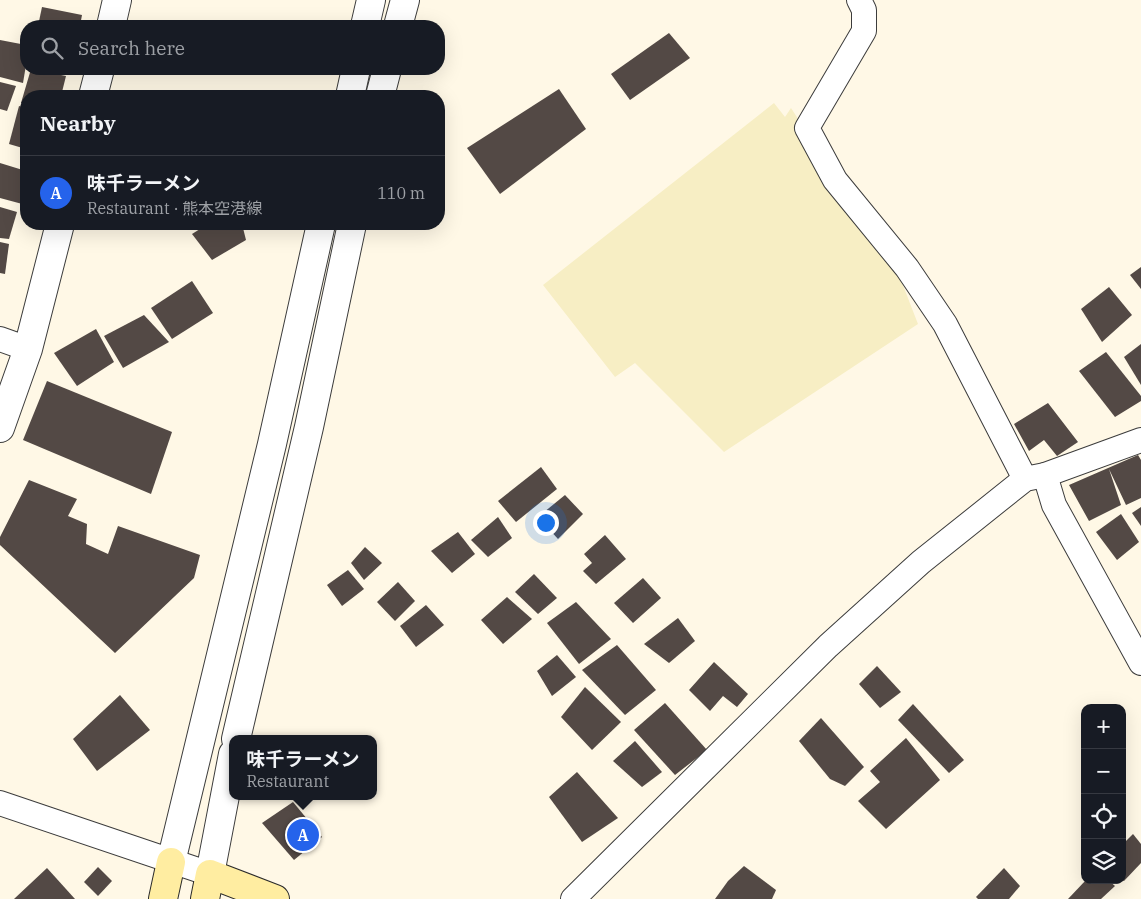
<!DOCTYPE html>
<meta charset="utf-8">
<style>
:root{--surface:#171b24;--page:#20242c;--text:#f1f3f6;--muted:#9ea1a6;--line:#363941;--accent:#2563eb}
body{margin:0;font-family:"IBM Plex Serif","Noto Sans JP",serif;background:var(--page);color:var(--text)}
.controls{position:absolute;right:15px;bottom:15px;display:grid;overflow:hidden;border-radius:10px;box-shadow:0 5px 20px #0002}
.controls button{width:45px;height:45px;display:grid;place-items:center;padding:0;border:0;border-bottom:1px solid var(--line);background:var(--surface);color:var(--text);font:25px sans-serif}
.you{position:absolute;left:545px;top:522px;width:18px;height:18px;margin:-12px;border:4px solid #fff;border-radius:50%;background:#1a73e8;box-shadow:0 0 0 8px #1a73e833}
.badge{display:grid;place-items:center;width:32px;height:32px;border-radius:50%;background:var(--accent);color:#fff;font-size:16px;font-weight:700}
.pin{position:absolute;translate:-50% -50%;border:2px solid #fff;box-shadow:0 1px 5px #0006}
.popup{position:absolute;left:229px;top:735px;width:148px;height:65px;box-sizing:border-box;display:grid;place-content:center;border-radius:10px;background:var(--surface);filter:drop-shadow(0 1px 4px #0005);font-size:16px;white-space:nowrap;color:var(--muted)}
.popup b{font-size:19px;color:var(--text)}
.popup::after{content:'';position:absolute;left:50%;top:100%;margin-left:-10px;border:10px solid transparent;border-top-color:var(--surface)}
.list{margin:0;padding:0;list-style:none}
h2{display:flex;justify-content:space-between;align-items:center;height:65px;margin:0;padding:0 20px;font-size:21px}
h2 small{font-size:16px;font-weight:400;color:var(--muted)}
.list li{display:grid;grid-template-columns:32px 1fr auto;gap:15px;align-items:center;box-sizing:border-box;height:75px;padding:0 20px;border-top:1px solid var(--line)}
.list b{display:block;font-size:19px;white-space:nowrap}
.list p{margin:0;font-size:16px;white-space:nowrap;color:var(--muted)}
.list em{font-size:16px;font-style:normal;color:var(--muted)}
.icon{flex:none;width:28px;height:28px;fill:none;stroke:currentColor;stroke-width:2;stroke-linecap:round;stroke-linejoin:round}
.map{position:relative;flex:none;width:1141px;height:899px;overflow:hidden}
.search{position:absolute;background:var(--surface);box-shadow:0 5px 20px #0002;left:20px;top:20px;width:425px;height:55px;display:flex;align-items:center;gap:12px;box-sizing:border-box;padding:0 18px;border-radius:20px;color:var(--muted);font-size:19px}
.panel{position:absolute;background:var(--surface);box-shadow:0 5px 20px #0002;left:20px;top:90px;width:425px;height:140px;border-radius:20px}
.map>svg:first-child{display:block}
</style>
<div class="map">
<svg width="1141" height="899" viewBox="0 0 1141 899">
<rect width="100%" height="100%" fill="#fff8e6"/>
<polygon fill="#f7eec4" points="774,103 785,117 791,108 899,275 918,324 724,452 635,363 615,377 543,285"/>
<g fill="#534945">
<polygon points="42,7 82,15 80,26 38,26"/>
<polygon points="669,33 690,58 630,100 611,74"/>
<polygon points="0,40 26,45 26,65 23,83 0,77"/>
<polygon points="31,69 66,76 61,96 26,96 26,104 21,103"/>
<polygon points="0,82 16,86 7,111 0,109"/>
<polygon points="559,89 586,129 500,194 467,148"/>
<polygon points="19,106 26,108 26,149 9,144"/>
<polygon points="0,163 26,171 26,205 0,198"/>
<polygon points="0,207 17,212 9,239 0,238"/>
<polygon points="208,224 242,224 246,240 212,260 192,234"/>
<polygon points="0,242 9,244 5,274 0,273"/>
<polygon points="1141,267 1141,289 1130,275"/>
<polygon points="192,281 213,313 172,339 151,308"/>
<polygon points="1109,287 1132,315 1102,342 1081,309"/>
<polygon points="144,315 169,342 123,368 104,336"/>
<polygon points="96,329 114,362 77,386 54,353"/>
<polygon points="1141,344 1141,385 1124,357"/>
<polygon points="1106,352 1141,396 1141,401 1115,417 1079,371"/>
<polygon points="47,381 172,432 151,494 23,440"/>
<polygon points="1048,403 1078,442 1057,456 1044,440 1029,451 1014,424"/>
<polygon points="1138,455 1141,460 1141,498 1126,505 1109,469 1121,505 1089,521 1069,485"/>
<polygon points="541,467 557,489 516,522 498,501"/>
<polygon points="29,480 77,499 68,516 87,524 86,544 108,554 118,526 200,555 194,578 115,653 0,545 0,537"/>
<polygon points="565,495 583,514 558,539 538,517"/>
<polygon points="1141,507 1141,526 1132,513"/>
<polygon points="1121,514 1139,542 1117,560 1096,532"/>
<polygon points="498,517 512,538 488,557 471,540"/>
<polygon points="458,532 475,554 452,573 431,551"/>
<polygon points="605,535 626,559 596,584 583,571 592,563 584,554"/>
<polygon points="365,547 382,563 364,580 351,563"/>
<polygon points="348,570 364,589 342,606 327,585"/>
<polygon points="534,574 557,598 538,614 515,592"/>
<polygon points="643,578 661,598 633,623 614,603"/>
<polygon points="398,582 415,601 395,621 377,602"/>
<polygon points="507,597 532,619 503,644 481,620"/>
<polygon points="576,602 611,639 579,664 547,623"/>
<polygon points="426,605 444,625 416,647 400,626"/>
<polygon points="678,618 695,641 669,663 644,644"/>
<polygon points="617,645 656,690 625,715 582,670"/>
<polygon points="557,655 576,677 552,696 537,671"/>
<polygon points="714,662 748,694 737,707 723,696 710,711 689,690"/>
<polygon points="877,666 901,692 880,708 859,684"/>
<polygon points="585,687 621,722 592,750 561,717"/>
<polygon points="120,695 150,730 97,771 73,739"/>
<polygon points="665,703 707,750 675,775 634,730"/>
<polygon points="913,704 964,760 949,773 898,720"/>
<polygon points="821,718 864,767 845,786 830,779 799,741"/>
<polygon points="906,738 940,780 886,829 858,801 880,782 870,771"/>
<polygon points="635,741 662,772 642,787 613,761"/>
<polygon points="577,772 618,818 582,842 549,797"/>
<polygon points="293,802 322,837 294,860 262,823"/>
<polygon points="1133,834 1141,844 1141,863 1124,881 1122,880 1122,845"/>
<polygon points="744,866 776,890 772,899 715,899 728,881"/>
<polygon points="98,867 112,881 98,896 84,882"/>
<polygon points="47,868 75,899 14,899"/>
<polygon points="1004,868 1020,886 1009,899 978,899 976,897"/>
<polygon points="1086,880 1108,880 1115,886 1101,899 1068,899"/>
</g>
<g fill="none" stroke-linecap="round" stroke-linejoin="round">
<defs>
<g id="minor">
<polyline points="859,0 864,10 864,31 807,128 835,180 907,268 945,324 1025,479"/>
<polyline points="0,339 28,349"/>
<polyline points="1045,475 1054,505 1141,663"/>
<polyline points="0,803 210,874"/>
<polyline points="573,899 828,646 921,562 1025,479 1045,475 1141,440"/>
</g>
<g id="tertiary">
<polyline points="111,26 117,0"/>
<polyline points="365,26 371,0"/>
<polyline points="398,26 405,0"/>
<polyline points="93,96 100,69"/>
<polyline points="350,96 356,69"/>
<polyline points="380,96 387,69"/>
<polyline points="0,428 28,349 60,224"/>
<polyline points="236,739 309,427 352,224"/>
<polyline points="171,862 272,444 321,224"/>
<polyline points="210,874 233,754"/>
</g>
<g id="secondary">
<polyline points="163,899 171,862"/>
<polyline points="205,899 210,874 275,899"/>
</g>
</defs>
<use href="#minor" stroke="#3c3c3c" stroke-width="26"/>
<use href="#tertiary" stroke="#3c3c3c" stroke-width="30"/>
<use href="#secondary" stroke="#2b2b2b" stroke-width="30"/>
<use href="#minor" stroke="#fff" stroke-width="24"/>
<use href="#tertiary" stroke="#fff" stroke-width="28"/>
<use href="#secondary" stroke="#ffeda1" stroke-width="28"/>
</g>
</svg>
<div class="controls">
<button>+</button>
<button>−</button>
<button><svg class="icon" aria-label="locate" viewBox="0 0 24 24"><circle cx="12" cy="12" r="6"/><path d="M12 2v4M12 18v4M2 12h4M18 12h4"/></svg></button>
<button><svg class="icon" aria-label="layers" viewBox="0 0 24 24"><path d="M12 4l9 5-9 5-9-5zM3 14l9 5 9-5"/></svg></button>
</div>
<div class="you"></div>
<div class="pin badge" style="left:303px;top:835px">A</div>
<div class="popup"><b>味千ラーメン</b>Restaurant</div>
<div class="search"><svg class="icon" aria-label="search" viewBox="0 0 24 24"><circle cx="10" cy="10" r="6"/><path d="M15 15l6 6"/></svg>Search here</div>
<section class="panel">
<h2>Nearby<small></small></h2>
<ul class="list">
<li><span class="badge">A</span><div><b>味千ラーメン</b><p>Restaurant · 熊本空港線</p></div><em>110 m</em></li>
</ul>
</section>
</div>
